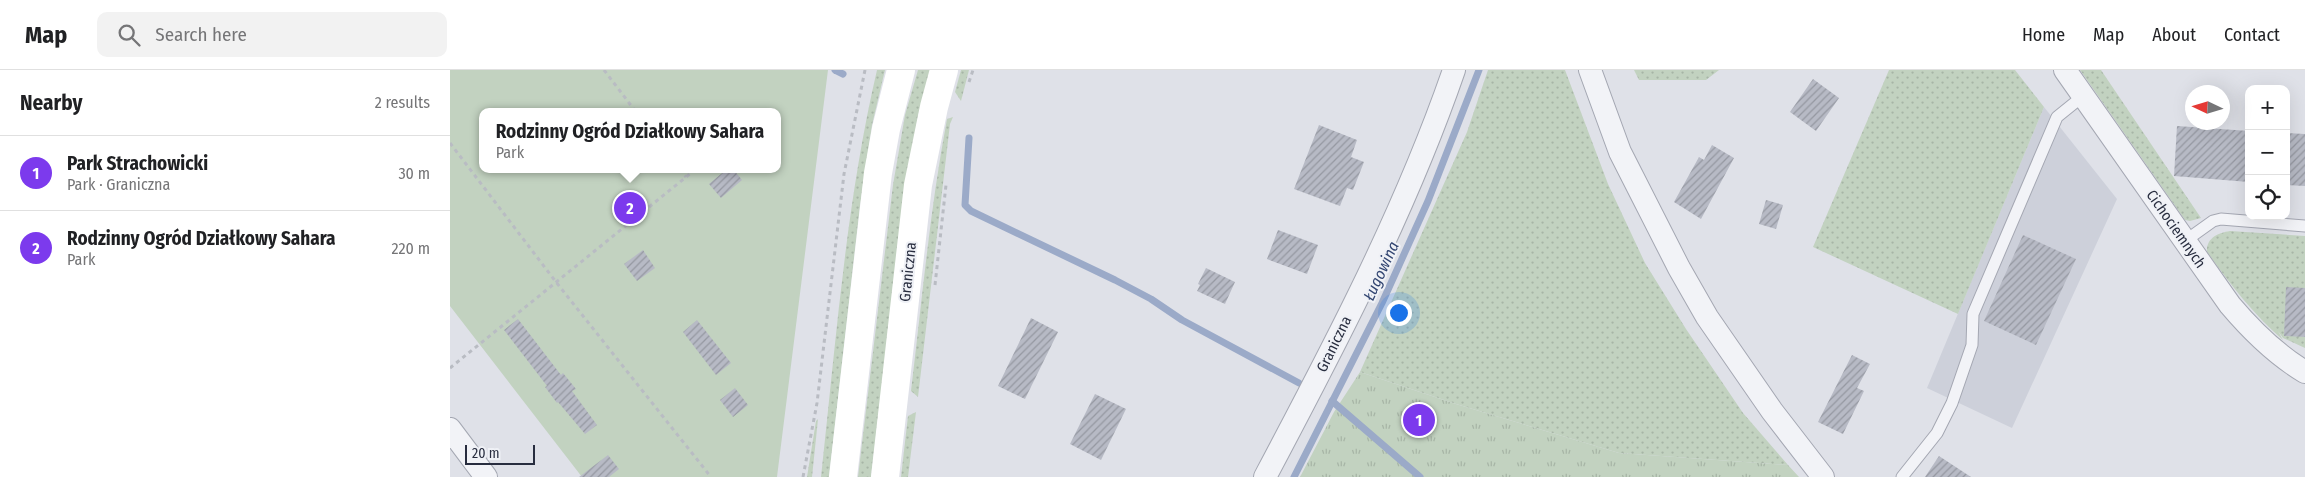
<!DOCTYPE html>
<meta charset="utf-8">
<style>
:root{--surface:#fff;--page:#f2f2f2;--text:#202124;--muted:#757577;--line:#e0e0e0;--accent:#7c3aed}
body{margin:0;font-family:"Fira Sans Condensed",sans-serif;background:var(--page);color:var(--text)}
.controls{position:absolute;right:15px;top:15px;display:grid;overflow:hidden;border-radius:10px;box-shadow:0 5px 20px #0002}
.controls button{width:45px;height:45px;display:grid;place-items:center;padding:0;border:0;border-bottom:1px solid var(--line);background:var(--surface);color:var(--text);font:25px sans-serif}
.compass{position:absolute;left:1735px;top:15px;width:45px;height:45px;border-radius:50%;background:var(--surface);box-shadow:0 5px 20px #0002;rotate:274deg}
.scale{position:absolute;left:15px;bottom:12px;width:70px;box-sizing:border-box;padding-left:5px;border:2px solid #282d3f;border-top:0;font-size:14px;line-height:18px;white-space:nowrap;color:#282d3f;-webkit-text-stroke:4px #eff1f6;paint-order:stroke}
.you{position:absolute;left:948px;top:242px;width:18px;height:18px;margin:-12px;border:4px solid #fff;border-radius:50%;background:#1a73e8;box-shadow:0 0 0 8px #1a73e833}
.badge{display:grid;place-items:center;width:32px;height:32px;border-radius:50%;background:var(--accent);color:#fff;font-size:16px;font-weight:700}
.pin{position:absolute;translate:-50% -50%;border:2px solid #fff;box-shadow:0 1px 5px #0006}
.popup{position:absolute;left:29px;top:38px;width:302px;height:65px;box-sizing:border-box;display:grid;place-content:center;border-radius:10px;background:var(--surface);filter:drop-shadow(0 1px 4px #0005);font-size:16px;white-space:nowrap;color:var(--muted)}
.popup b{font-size:19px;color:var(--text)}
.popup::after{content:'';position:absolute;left:50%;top:100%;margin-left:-10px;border:10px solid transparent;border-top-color:var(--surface)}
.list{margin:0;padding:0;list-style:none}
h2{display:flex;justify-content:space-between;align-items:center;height:65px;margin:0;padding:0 20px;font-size:21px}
h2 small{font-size:16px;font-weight:400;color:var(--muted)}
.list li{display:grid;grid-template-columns:32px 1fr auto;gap:15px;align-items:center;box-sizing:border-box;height:75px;padding:0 20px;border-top:1px solid var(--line)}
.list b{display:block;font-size:19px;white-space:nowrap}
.list p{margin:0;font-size:16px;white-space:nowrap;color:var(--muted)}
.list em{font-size:16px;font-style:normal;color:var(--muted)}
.icon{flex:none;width:28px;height:28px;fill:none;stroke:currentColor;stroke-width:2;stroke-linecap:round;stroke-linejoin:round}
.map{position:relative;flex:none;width:1855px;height:407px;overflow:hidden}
header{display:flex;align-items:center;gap:30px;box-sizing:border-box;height:70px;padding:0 25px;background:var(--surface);border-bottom:1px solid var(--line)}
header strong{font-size:24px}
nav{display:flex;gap:28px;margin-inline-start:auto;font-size:18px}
.search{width:350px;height:45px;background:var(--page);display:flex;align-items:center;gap:12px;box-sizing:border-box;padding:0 18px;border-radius:10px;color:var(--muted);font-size:19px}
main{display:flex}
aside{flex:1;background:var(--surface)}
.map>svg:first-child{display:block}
</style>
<header>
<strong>Map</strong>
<div class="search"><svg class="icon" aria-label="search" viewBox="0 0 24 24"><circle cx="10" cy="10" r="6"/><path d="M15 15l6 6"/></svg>Search here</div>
<nav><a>Home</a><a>Map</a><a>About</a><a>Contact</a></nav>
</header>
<main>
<aside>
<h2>Nearby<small>2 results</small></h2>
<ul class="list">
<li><span class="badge">1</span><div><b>Park Strachowicki</b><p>Park · Graniczna</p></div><em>30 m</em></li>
<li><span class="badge">2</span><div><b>Rodzinny Ogród Działkowy Sahara</b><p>Park</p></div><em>220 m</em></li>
</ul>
</aside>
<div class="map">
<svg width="1855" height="407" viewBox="0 0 1855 407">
<defs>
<pattern id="grass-dots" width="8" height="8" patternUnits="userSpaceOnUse" patternTransform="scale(1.25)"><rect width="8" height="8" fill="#c2d2c0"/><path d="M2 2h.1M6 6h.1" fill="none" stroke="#a7b5a6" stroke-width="1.8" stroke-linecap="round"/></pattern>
<pattern id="park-tufts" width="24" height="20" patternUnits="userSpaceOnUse" patternTransform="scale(1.25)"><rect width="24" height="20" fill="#c2d2c0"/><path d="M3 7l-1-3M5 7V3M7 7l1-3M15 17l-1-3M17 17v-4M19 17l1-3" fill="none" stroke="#a7b5a6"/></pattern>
<pattern id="building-hatch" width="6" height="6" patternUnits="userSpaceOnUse" patternTransform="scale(1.25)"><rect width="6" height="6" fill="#b7bac5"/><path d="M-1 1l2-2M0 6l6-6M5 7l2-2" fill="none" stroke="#9598a1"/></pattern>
</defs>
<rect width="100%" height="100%" fill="#dfe1e8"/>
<polygon fill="#cdd0da" points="1594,37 1667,129 1562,358 1477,318"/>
<g fill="url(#grass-dots)">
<path d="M427,0H435L422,55L410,136L379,407H371C386,271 396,133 427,0Z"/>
<polygon points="468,0 481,0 468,46 456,117 421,407 408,407 443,115 455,45"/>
<polygon points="511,0 519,0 511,31 505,22"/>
<polygon points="1038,0 1115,0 1158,114 1195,193 1236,259 1293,343 1338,395 1169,383 1006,334 910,302 1017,62"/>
<polygon points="1184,0 1269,0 1256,10 1189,10"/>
<polygon points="1439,0 1565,0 1594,37 1508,244 1363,177"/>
<polygon points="1630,0 1651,0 1751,148 1740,151 1735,150"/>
<path d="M503,47L500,54L468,327L461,321C472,230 480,139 497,49Z"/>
<path d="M1780,161L1855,166V278L1833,268L1828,261L1833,270C1803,244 1780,214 1757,182C1756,168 1768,163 1780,161Z"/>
<polygon points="466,342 458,407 451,407 458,346"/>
<polygon points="368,349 362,407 357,407 366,351"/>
</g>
<polygon fill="url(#park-tufts)" points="910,302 1006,334 1169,383 1338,395 1349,407 850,407 884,342"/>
<path fill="#c2d2c0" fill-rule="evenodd" d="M0,0H378L327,407H132L0,236ZM32,42H328V99H32Z"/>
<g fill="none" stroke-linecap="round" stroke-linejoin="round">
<g stroke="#9baac8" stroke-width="7">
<polyline points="385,0 393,4"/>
<polyline points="519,68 515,135 521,141 665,210 701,229 732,250 849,313"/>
<polyline points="882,331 970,407"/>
<polyline points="844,407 932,233 978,131 1029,0"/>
</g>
</g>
<g fill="url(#building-hatch)">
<polygon points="1363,9 1389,28 1366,61 1340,42"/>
<polygon points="869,55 907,70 901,87 914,92 903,120 897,118 890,136 844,119"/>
<polygon points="1727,56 1799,61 1799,112 1724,106"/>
<polygon points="1836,63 1855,64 1855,116 1836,115"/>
<polygon points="1262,75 1284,88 1251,149 1224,132 1249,87 1254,90"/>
<polygon points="277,99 283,99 292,110 271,128 259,114"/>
<polygon points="1316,130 1333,135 1326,159 1309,154"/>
<polygon points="828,160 868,175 857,204 817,189"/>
<polygon points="1573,165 1626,189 1586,275 1534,251"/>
<polygon points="193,180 205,198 187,211 174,194"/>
<polygon points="756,198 785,212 775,234 747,221 750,215 748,214"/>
<polygon points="1836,217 1855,218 1855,267 1834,266"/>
<polygon points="581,248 608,262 575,329 548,316"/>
<polygon points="68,249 111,305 113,303 126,319 122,321 147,355 135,364 108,332 107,333 95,317 97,316 54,260"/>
<polygon points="247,250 281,293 266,305 233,262"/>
<polygon points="1402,285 1420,294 1407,318 1414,321 1393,364 1368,352"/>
<polygon points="285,318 298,335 283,347 270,330"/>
<polygon points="645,324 676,339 651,390 620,374"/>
<polygon points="158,385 169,399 159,407 129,407"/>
<polygon points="1489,386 1521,407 1475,407"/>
</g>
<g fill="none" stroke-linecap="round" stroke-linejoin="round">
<defs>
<g id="lane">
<polyline points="1735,171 1763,151 1771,149 1855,156"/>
<polyline points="1452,407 1487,363 1502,333 1522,275 1523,244 1607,47 1633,26"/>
</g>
<g id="street">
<polyline points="1140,0 1170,82 1229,198 1257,247 1322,341 1373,407"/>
<path d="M1615,0L1780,235C1802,261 1825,284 1855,302"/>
<polyline points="0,359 36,407"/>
<path d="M815,407C885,275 955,142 1004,0"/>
</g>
</defs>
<use href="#lane" stroke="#a4a7b2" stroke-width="13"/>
<use href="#street" stroke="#a4a7b2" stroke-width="24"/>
<g stroke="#b9bcc3" stroke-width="3" stroke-dasharray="4 4" stroke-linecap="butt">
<polyline points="154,0 186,42"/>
<polyline points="519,12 523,0"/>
<polyline points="0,73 106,212 261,407"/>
<polyline points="230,99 236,107"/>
<polyline points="485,215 496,115"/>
<polyline points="0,298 246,99"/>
<polyline points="353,407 367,333 394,104 415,0"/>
</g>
<use href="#lane" stroke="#f2f3f7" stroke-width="11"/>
<use href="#street" stroke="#f2f3f7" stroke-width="22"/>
<g stroke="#fff" stroke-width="28">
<polyline points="393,407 428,103 436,59 451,0"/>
<polyline points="435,407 468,115 484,37 494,0"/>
</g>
</g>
<g text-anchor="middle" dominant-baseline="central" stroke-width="4" stroke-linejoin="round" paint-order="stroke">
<g font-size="15" fill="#282d3f" stroke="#eff1f6">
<text transform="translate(1726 159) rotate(55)">Cichociemnych</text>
<text transform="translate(458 202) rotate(-84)">Graniczna</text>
<text transform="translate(884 274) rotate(-64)">Graniczna</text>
</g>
<g font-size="16" font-style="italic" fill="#334672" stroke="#eff1f6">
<text transform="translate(931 201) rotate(-65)">Ługowina</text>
</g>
</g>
</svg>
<div class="controls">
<button>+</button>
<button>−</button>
<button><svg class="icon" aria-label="locate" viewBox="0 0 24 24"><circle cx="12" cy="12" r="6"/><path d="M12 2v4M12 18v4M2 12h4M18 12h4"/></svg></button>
</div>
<svg class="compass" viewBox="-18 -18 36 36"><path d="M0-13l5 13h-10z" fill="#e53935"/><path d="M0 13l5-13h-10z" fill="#757577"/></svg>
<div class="scale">20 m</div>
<div class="you"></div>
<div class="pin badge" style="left:969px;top:350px">1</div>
<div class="pin badge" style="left:180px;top:138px">2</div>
<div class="popup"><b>Rodzinny Ogród Działkowy Sahara</b>Park</div>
</div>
</main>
